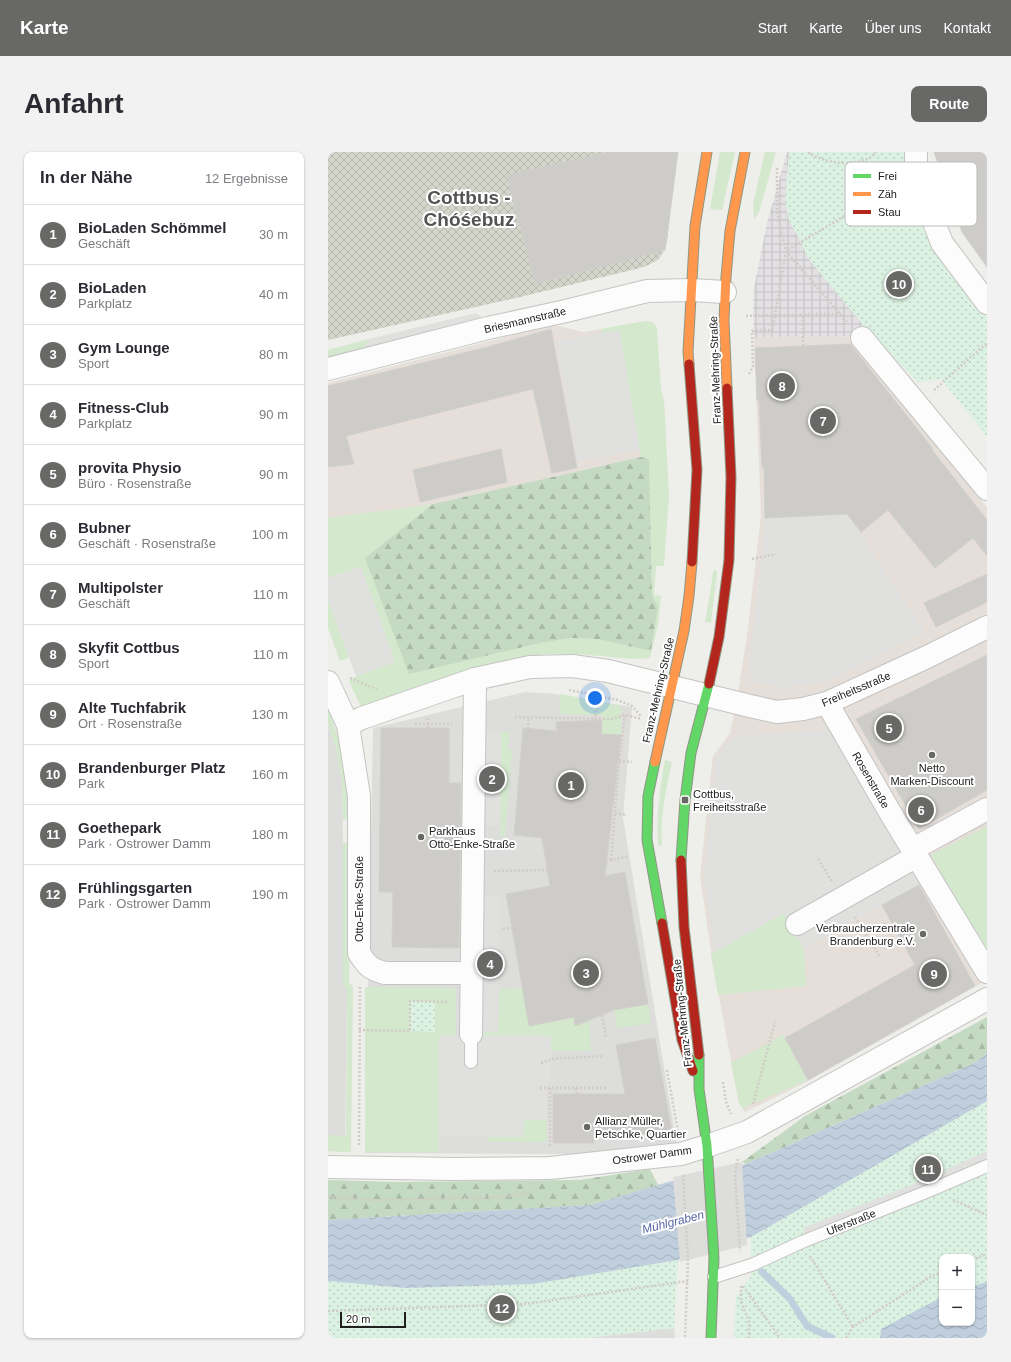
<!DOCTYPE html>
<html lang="de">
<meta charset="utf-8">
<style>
:root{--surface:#fff;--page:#f2f2f3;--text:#2b2b33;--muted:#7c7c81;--line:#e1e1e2;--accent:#686867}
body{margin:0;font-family:Arial,sans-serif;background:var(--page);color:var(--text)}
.controls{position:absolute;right:12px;bottom:12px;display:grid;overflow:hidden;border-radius:8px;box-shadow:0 1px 3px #0004}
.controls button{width:36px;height:36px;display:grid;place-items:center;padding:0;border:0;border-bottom:1px solid var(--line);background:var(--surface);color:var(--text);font:20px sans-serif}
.scale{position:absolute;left:12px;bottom:10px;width:66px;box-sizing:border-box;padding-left:4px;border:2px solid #202020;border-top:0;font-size:11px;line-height:14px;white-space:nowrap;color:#202020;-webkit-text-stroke:3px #fff;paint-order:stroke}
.you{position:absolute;left:267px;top:546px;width:14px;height:14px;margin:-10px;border:3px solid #fff;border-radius:50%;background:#1a73e8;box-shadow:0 0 0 6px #1a73e833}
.badge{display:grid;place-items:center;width:26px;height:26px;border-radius:50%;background:var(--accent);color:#fff;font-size:13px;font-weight:700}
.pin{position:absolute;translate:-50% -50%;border:2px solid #fff;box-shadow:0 1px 4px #0006}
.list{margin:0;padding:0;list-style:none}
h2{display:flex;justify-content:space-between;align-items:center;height:52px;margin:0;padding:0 16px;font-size:17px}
h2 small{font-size:13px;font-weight:400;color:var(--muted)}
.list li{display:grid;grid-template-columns:26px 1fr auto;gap:12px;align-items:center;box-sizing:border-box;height:60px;padding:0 16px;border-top:1px solid var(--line)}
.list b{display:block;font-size:15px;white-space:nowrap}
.list p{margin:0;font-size:13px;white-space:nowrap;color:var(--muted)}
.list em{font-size:13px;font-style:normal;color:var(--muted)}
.map{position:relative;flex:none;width:659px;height:1186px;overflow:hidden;border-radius:8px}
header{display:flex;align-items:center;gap:24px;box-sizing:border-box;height:56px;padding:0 20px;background:var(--accent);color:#fff}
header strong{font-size:19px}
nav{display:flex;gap:22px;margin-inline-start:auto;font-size:14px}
.intro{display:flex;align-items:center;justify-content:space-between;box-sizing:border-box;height:96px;padding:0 24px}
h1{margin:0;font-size:28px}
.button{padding:10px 18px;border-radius:8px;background:var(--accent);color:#fff;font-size:14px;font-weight:700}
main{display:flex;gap:24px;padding:0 24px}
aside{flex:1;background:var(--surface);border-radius:8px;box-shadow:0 1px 3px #0004}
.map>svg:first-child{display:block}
</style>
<header>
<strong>Karte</strong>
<nav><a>Start</a><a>Karte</a><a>Über uns</a><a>Kontakt</a></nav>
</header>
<div class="intro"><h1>Anfahrt</h1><a class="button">Route</a></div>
<main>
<aside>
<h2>In der Nähe<small>12 Ergebnisse</small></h2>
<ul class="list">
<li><span class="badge">1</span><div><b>BioLaden Schömmel</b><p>Geschäft</p></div><em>30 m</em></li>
<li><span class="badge">2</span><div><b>BioLaden</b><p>Parkplatz</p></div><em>40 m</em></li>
<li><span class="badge">3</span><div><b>Gym Lounge</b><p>Sport</p></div><em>80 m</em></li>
<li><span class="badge">4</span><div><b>Fitness-Club</b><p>Parkplatz</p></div><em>90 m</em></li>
<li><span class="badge">5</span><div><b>provita Physio</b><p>Büro · Rosenstraße</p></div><em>90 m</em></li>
<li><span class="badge">6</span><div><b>Bubner</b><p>Geschäft · Rosenstraße</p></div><em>100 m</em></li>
<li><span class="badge">7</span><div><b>Multipolster</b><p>Geschäft</p></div><em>110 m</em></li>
<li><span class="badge">8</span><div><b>Skyfit Cottbus</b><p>Sport</p></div><em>110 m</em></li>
<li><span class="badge">9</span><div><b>Alte Tuchfabrik</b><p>Ort · Rosenstraße</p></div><em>130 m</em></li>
<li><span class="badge">10</span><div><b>Brandenburger Platz</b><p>Park</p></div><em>160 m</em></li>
<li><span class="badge">11</span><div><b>Goethepark</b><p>Park · Ostrower Damm</p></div><em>180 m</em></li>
<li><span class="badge">12</span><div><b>Frühlingsgarten</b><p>Park · Ostrower Damm</p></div><em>190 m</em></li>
</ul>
</aside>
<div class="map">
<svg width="659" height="1186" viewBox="0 0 659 1186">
<defs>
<pattern id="construction-cross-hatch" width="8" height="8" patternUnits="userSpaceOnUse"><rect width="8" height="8" fill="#d4d6cc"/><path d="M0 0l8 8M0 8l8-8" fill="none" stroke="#b6b7af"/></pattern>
<pattern id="forest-firs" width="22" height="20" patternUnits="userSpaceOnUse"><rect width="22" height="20" fill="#c4dac2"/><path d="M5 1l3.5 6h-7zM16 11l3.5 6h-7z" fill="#a8bba6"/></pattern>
<pattern id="park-dots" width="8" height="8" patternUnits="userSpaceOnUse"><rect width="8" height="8" fill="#dbf1e1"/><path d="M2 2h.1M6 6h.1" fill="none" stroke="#bccec1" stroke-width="1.8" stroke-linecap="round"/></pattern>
<pattern id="plaza-grid" width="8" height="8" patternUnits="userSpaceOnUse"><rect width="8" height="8" fill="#e2e0e3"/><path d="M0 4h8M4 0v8" fill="none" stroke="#c2c0c2"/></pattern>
<pattern id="water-waves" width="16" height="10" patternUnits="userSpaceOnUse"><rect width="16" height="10" fill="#c0cfdd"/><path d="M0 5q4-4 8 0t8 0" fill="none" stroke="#a5b1bd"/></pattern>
</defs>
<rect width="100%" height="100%" fill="#eeeeea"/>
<g fill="#dddddb">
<polygon points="197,540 227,542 304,555 295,666 349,994 265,1002 37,1001 45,576"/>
<polygon points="0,573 8,596 14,630 15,690 15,831 19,839 17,1000 0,999"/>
<polygon points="346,1176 347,1186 259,1186"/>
</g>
<g fill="#e6ded9">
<polygon points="225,173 256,180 292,174 313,305 105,352 0,366 0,231"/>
<polygon points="523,184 659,356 659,828 480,929 417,960 411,951 385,813 372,724 385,604 402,581 408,553 419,484 433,363 426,185"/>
</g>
<polygon fill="url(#construction-cross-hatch)" points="0,0 350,0 339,89 335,101 330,108 316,115 188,146 0,188"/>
<g fill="#d3e8cc">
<polygon points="392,0 407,0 394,58 382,57"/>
<polygon points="437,0 448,0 431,60 426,67 425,52"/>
<polygon points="320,169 326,171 329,176 333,237 336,248 341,343 336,414 328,414 326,443 333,444 330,472 322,506 306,507 249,502 215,502 107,529 33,555 21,529 28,524 67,510 32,415 0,426 0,366 105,352 37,406 212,491 243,486 269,487 323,499 330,455 324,443 321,307 313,305 291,179 274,181 273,177 311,170"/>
<polygon points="41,187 36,197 0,206 0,198"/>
<polygon points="386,418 388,418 389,421 383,471 377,470 382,442 385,420"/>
<polygon points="0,448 21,505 12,509 0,476"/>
<polygon points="233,542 293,554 293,583 273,582 274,563 231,562"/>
<polygon points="0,556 15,599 21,633 22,664 15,669 14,630 8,596 0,573"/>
<polygon points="173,580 182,580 180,598 184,598 177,685 172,685"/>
<path d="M337,608L344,610C338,636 332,665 334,693L332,694L330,693C328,664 332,636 337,608Z"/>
<polygon points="659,674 659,801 603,703"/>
<polygon points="15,690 23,694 21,830 25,835 23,1000 0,999 0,983 18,984 19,839 15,831"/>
<polygon points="456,761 476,797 478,834 390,843 383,802"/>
<polygon points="37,835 128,836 128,884 111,884 111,1000 37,1000"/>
<polygon points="194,836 201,874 261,863 263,899 223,899 223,884 155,884 154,880 170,880 171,837"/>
<polygon points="320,852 323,871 290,876 286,858"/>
<polygon points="455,883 480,928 415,956 411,951 403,911"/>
<polygon points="196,968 219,968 219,990 160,990 160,985 195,985"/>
</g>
<g fill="url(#forest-firs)">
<polygon points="313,305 321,307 324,443 330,455 323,499 269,487 243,486 212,491 81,522 37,406 105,352"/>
<polygon points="659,865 659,902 644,912 418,1012 414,1010 477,964"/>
<polygon points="322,1017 330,1033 263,1053 0,1068 0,1028 67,1030 252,1028"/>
</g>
<g fill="url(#park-dots)" fill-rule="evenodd">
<polygon points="461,0 585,0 586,25 659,159 659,284 613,227 590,230 535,173 479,105 473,90 461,69 457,49"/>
<polygon points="82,849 107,850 107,880 82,879"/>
<path d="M659,949V1186H406L408,1145L423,1124V1085ZM614,1105H644V1171H614Z"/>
<polygon points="350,1108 346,1176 259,1186 0,1186 0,1129 78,1136 205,1132"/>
</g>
<g fill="#e0e0df">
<polygon points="148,161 158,168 36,197 41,187"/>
<polygon points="291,178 312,298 249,309 228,189"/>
<polygon points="519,362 533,380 555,418 597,479 500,529 454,536 424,529 421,513 435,393 437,366"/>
<polygon points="33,415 67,510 28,524 0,448 0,426"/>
<polygon points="502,578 572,696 591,733 476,797 455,761 387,800 376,726 388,605 406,584"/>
<polygon points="156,580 173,580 172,674 155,674"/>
<polygon points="154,743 172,743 170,880 153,880"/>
<polygon points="111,884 223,884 223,930 219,930 219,968 196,968 195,985 111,984"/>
<polygon points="659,999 659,1006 591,1037 477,1082 475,1076 588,1031"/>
</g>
<polygon fill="url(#plaza-grid)" points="459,0 461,0 457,49 461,69 473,90 479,105 535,173 523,184 426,185 425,164 426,136 439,71"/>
<g fill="url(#water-waves)">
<polygon points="659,902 659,949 423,1085 350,1108 205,1132 78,1136 0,1129 0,1068 263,1053 340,1030 418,1012 644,912"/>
<polygon points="659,1130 659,1186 552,1186 553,1177 614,1145 614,1171 644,1171 644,1134"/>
</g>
<polygon fill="#dddddc" points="414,1010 419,1093 352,1110 345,1025"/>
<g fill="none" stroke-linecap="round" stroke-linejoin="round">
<polyline stroke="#c0cfdd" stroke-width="7" points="434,1120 462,1147 479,1174 504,1186"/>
</g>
<g fill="#cdccc9" stroke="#d1d0cc">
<polygon points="282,0 350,0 337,98 207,132 179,23"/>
<polygon points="606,0 659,0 659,115 634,80"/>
<polygon points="223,177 249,316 224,321 205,237 18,284 26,312 0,315 0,234 156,196"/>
<polygon points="522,192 605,297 604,298 659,368 659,404 645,386 607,416 560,358 533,380 519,362 437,366 436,315 434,315 431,248 429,248 427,196"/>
<polygon points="173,297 179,330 92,350 85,318"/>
<polygon points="659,422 659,450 608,475 596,451"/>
<polygon points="659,503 659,638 591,677 528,567"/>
<polygon points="274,568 273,582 293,583 277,724 297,720 320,852 286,858 247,874 246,865 201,874 178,742 222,734 214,686 186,683 195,576 229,579 228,570"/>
<polygon points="53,576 121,576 121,631 133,631 131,796 64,795 65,740 51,740"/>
<polygon points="591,733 647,834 480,928 457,886 587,813 554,753"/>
<polygon points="327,886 344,980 305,987 304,980 266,980 266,991 225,991 225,942 297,942 288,893"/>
</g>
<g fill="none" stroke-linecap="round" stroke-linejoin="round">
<defs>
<g id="lane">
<polyline points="143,910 143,882"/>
<polyline points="386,1125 426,1112 474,1090 603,1038 659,1014"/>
</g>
<g id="street">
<polyline points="588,0 588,24 614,91 659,151"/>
<polyline points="534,186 659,337"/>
<polyline points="0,217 160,176 238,159 319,139 363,138 397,140"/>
<path d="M0,530L20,573L31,644V801C39,814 42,817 57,821H144"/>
<polyline points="499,551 563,662 659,820"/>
<polyline points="20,573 34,566 147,527 202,515 244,514 280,519 422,554 449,560 475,557 499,551 599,505 659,475"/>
<polyline points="585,697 659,657"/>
<polyline points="469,772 589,704"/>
<polyline points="143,882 147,527"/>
<polyline points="0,1015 125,1017 222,1016 353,1002 379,994 419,980 659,847"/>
</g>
<g id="fast">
<polyline points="327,610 320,644 319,688 334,771"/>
<polyline points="353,708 357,648 363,601 381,532"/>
<polyline points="371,903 371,937 379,994 386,1106 383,1186"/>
</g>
<g id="slow">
<polyline points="361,212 360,200 367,74 379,0"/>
<polyline points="399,236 396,168 398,125 402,79 417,0"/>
<polyline points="327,610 356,479 361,444 364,410"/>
</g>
<g id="jam">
<polyline points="361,212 369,318 364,410"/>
<polyline points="381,532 391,485 401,408 403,325 399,236"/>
<polyline points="353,708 356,775 371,903"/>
<polyline points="334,771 354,888 365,919"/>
</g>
</defs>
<use href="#lane" stroke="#c4c4c2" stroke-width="14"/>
<use href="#street" stroke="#c4c4c2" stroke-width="24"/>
<use href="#fast" stroke="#8f9783" stroke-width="11"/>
<use href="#slow" stroke="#8f9783" stroke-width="11"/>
<use href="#jam" stroke="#8f9783" stroke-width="11"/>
<g stroke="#d2cbc6" stroke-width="2.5" stroke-dasharray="2 2" stroke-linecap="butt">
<path d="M480,0C495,11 524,15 541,6C544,5 546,2 548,0"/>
<polyline points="449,16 449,60 458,99 519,170"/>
<polyline points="418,164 447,163 458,99 518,63 573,45"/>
<polyline points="475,194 475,163"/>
<polyline points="421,222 425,215 424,179 444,178 447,163 513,162"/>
<polyline points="606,238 659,191"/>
<polyline points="424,407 448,402"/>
<polyline points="22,526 49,537"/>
<polyline points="241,538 290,548 304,554 313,564"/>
<polyline points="187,565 284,567 297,563 314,567"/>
<polyline points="100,566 100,576"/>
<polyline points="267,568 270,543"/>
<polyline points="87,572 124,572"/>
<polyline points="200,577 201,566"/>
<polyline points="291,609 304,610"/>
<polyline points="287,661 299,663"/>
<polyline points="490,707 504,729"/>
<polyline points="283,708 291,609 297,563"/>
<polyline points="262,712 299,705"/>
<polyline points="166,719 220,718"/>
<polyline points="527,765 552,805"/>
<polyline points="175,777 184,776"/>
<polyline points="538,782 557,772 569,793 575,791"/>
<polyline points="274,863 278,885"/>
<polyline points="31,878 82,879 82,849 121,850"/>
<polyline points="213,911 223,907 275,904"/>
<polyline points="339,918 350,980"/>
<polyline points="395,930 398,950 403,962"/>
<polyline points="212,936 279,936"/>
<polyline points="222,936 222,995"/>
<polyline points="248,936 249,942"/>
<polyline points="425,952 447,870"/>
<polyline points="285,980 285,988"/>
<polyline points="31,993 32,834"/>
<polyline points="410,1007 408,1014 407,1024 412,1099"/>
<polyline points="355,1023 360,1108 357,1186"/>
<polyline points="0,1045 47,1048 177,1045 203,1040"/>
<polyline points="625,1048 659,1063"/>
<polyline points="482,1104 525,1175"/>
<polyline points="644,1108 659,1102"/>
<polyline points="413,1134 413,1150 421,1169 421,1186"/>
<polyline points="415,1134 452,1186"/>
<polyline points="0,1159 197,1152 360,1129"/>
<polyline points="518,1186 525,1175 604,1124 614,1120"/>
</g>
<use href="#lane" stroke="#fcfcfc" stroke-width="12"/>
<use href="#street" stroke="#fcfcfc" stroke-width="22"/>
<use href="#fast" stroke="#63d668" stroke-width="9"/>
<use href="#slow" stroke="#ff974d" stroke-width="9"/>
<use href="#jam" stroke="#b3261e" stroke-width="9"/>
</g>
<g fill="#686867" stroke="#fff" stroke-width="1.5">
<circle cx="604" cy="603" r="4"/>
<rect x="353" y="644" width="8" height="8" rx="2"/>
<circle cx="93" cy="685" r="4"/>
<circle cx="595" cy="782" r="4"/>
<circle cx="259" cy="975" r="4"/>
</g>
<g text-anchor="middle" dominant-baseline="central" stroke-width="4" stroke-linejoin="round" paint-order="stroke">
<g font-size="11" fill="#202020" stroke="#fff">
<text transform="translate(197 168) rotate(-13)">Briesmannstraße</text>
<text transform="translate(387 218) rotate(-92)">Franz-Mehring-Straße</text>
<text transform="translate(528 537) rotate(-23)">Freiheitsstraße</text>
<text transform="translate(330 538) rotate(-77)">Franz-Mehring-Straße</text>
<text transform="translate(543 628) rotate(60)">Rosenstraße</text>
<text transform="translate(31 747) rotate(-90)">Otto-Enke-Straße</text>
<text transform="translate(354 861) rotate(-96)">Franz-Mehring-Straße</text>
<text transform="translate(324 1003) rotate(-8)">Ostrower Damm</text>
<text transform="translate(523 1070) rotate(-22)">Uferstraße</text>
</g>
<g font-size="11" fill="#202020" stroke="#fff" text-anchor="start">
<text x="604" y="616" text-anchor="middle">Netto<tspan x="604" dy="13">Marken-Discount</tspan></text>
<text x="365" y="642">Cottbus,<tspan x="365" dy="13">Freiheitsstraße</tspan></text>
<text x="101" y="679">Parkhaus<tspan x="101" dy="13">Otto-Enke-Straße</tspan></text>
<text x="587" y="776" text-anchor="end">Verbraucherzentrale<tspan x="587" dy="13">Brandenburg e.V.</tspan></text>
<text x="267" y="969">Allianz Müller,<tspan x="267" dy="13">Petschke, Quartier</tspan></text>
</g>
<g font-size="12" font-style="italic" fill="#5767a6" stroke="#fff">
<text transform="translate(345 1070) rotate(-14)">Mühlgraben</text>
</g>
<g font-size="19" font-weight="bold" fill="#535353" stroke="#fff">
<text x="141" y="45">Cottbus -<tspan x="141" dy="22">Chóśebuz</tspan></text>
</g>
</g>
<rect x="517" y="10" width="132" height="64" rx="6" fill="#fff" stroke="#bcbcbc" stroke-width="1"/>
<rect x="525" y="22" width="18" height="4" fill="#63d668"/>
<rect x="525" y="40" width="18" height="4" fill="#ff974d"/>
<rect x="525" y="58" width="18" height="4" fill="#b3261e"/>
<g font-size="11" fill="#202020">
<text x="550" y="28">Frei</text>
<text x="550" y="46">Zäh</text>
<text x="550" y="64">Stau</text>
</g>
</svg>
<div class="controls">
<button>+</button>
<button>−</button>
</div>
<div class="scale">20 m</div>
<div class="you"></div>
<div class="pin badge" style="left:243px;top:633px">1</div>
<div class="pin badge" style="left:164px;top:627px">2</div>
<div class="pin badge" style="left:258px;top:821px">3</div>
<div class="pin badge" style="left:162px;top:812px">4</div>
<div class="pin badge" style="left:561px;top:576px">5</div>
<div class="pin badge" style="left:593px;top:658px">6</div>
<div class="pin badge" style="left:495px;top:269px">7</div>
<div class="pin badge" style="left:454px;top:234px">8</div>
<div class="pin badge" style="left:606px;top:822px">9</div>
<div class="pin badge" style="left:571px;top:132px">10</div>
<div class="pin badge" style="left:600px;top:1017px">11</div>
<div class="pin badge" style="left:174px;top:1156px">12</div>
</div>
</main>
